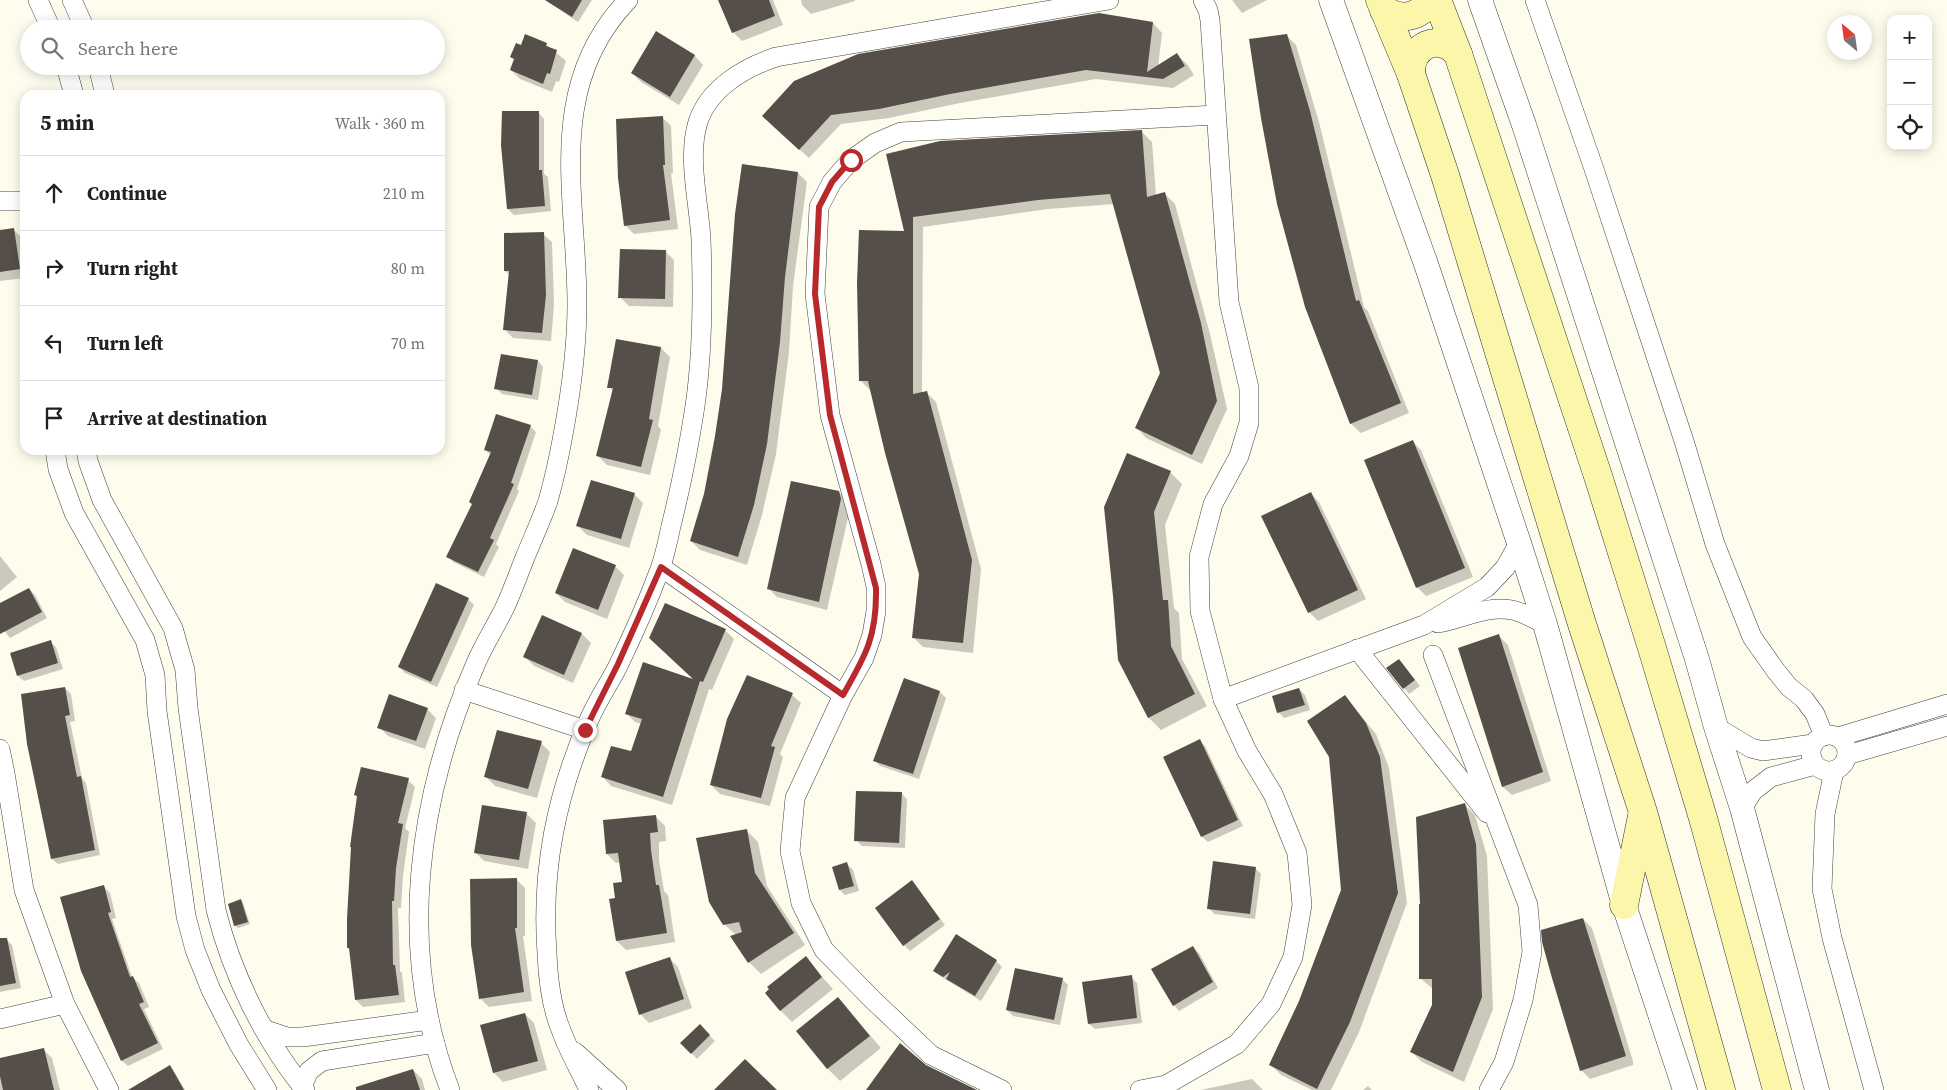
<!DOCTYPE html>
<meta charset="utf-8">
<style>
:root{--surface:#fff;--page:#f6f6f6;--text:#202124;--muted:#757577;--line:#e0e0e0}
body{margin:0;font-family:"Source Serif 4",serif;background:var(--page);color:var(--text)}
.controls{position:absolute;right:15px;top:15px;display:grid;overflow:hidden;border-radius:10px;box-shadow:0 2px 12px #0003}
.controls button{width:45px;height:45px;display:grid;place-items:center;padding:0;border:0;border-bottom:1px solid var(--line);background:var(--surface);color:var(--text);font:25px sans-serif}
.compass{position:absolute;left:1827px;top:15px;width:45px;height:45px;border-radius:50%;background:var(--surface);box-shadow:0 2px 12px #0003;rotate:331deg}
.stop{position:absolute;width:15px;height:15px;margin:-11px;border:4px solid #b7292b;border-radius:50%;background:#fff}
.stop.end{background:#b7292b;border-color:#fff;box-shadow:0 1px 5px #0008}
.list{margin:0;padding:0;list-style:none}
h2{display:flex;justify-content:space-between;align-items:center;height:65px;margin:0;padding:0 20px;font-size:21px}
h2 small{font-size:16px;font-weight:400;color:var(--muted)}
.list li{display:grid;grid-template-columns:32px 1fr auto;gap:15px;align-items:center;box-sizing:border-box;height:75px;padding:0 20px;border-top:1px solid var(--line)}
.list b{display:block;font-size:19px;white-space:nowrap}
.list em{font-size:16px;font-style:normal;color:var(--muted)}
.icon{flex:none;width:28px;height:28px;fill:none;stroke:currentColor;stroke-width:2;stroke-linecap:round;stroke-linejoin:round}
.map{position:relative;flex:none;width:1947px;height:1090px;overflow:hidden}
.search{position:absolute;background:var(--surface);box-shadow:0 2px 12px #0003;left:20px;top:20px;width:425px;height:55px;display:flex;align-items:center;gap:12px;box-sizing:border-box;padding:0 18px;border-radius:28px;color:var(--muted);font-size:19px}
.panel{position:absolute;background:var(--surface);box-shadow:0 2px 12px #0003;left:20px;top:90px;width:425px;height:365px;border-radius:15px}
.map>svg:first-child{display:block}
</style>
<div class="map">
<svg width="1947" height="1090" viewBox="0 0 1947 1090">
<rect width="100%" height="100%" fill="#fefcec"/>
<g fill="#0003">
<polygon points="545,0 592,0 578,22"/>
<polygon points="720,0 773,0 783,25 742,41 733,32"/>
<polygon points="801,0 855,0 855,1 811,14 802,5"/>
<polygon points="1232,0 1267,0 1242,13"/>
<polygon points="1099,14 1153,23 1162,33 1158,67 1177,55 1187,64 1194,75 1173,88 1096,79 960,103 889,118 841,124 809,158 773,126"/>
<polygon points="657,33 695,56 703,65 679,105 641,82 632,73"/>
<polygon points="1286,35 1296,45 1319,122 1364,307 1368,311 1409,413 1361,433 1351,424 1306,307"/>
<polygon points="546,44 566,61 559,82 556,81 552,92 520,79 511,70 515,60 512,57 521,47"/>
<polygon points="539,113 544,119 544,174 548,177 551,211 514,215 508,209"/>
<polygon points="662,117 671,126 673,173 671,173 678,229 634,234 625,225"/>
<polygon points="1142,132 1152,142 1156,196 1165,194 1175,204 1210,334 1227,409 1202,464 1146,438 1136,427 1162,374 1114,204 1048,209 923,227 922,393 926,392 936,402 981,569 973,653 923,647 913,637 920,574 871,391 861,381 906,233 887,155"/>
<polygon points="744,166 798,173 807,182 793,286 789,352 776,454 762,515 747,565 700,550 691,541 705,494 716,436 723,389"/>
<polygon points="14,230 22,238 25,278 0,281 0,232"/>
<polygon points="543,234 552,242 554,305 551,341 513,338 504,329 510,275 505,271"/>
<polygon points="665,251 674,260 673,307 629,306 620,297"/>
<polygon points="661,348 670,357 658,426 661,430 650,475 607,465 598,456 614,392 609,387"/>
<polygon points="538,361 543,367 538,400 502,394 496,388"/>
<polygon points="530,426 536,432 517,489 519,491 496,544 499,547 484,577 453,562 448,556 473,505 470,502 491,455 485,450"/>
<polygon points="1412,441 1421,450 1473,577 1426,596 1417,587"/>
<polygon points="1170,472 1182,484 1165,525 1174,608 1179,613 1182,659 1207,706 1161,730 1149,718 1119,660 1115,596"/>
<polygon points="839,492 848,501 850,509 827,610 777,597 768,588"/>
<polygon points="1310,493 1319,502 1366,599 1318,621 1309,612"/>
<polygon points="634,494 643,503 629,548 587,535 578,526"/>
<polygon points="0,556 17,577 0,591"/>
<polygon points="615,566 624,575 607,619 565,602 556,593"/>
<polygon points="29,589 35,595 47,618 10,638 0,625 0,604"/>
<polygon points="468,599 474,605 437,687 405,673 399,667"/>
<polygon points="666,604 725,630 734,639 712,690 709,689 672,805 611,786 603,777 632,752 642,724 635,722 626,713 697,682"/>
<polygon points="543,617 582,634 591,643 573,683 534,666 525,657"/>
<polygon points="1499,636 1508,645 1551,781 1512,795 1503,787 1459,649"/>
<polygon points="50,642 56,647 63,669 24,681 18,676"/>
<polygon points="1404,666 1420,686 1409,694 1404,688"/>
<polygon points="904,680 940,692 946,698 919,779 880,766 874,760"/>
<polygon points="65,688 71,694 75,721 70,722 82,778 86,783 100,855 58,864 52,859"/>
<polygon points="1299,689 1305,695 1310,710 1284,718 1278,712"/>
<polygon points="792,695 801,703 780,754 783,757 770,806 720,794 711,785"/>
<polygon points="1345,697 1376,734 1389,768 1407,903 1359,1032 1331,1090 1312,1090 1281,1075 1271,1065 1300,1002 1343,890"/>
<polygon points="427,709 436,718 425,749 388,736 379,727"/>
<polygon points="1199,741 1205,746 1243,826 1208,842 1202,837 1164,757"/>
<polygon points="541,743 550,752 537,798 495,786 486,777"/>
<polygon points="408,780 415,787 405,828 409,832 403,876 401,908 398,908 400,971 402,973 405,1002 363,1007 356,1000 350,950 348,948 358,798 355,795"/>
<polygon points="901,793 907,799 905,848 862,846 856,840"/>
<polygon points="1464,804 1475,815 1487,856 1493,1009 1464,1082 1422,1062 1411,1051 1433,1006 1433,989 1420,978"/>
<polygon points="527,814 536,823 528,869 484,861 475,852"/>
<polygon points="656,817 665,826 666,841 659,842 659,860 664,891 668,895 675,942 626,950 617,941 616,899 624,883 621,862 616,863 607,854"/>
<polygon points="746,830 758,842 767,886 805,945 761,974 749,962 736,935 724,924"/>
<polygon points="847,864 853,870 859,891 845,895 840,890"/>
<polygon points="1255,868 1261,874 1255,919 1214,914 1209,908"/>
<polygon points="516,879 525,888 525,936 523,936 532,1001 489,1007 480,998"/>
<polygon points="911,881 945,925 910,951 904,945"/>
<polygon points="104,887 110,893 116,918 112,919 132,977 139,983 149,1007 144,1009 163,1049 128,1066 122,1061 83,970"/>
<polygon points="241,901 243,903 250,924 238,928 235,926"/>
<polygon points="1583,919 1592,928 1633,1061 1633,1065 1590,1079 1581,1070"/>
<polygon points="956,936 996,961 1002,967 981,1001 940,976 935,971"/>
<polygon points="6,939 12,945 21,988 0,992 0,940"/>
<polygon points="1193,947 1199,953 1218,988 1179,1011 1174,1005"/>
<polygon points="669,958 678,967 692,1008 649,1023 640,1014"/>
<polygon points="805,958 833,989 792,1022 780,1010"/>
<polygon points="1131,977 1137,983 1142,1023 1095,1029 1089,1024"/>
<polygon points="1062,979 1068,985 1060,1025 1013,1016 1007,1010"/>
<polygon points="838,998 881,1048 840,1081 828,1069 798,1032"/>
<polygon points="525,1014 534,1023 547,1070 503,1082 494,1073 482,1026"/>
<polygon points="700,1026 715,1041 697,1059 682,1043"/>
<polygon points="43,1049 52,1058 60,1090 0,1090 0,1060"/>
<polygon points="170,1067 175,1073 185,1090 138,1090"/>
<polygon points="413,1070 422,1079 425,1090 375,1090"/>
<polygon points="1252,1079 1263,1090 1201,1090"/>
<polygon points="1368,1086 1372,1090 1363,1090"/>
</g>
<g fill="#554e49">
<polygon points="545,0 582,0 572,17"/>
<polygon points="718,0 769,0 775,16 732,33"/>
<polygon points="1099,13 1153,22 1147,72 1177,53 1185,66 1163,79 1086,70 950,94 879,109 831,115 799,150 762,116 794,81 858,54"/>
<polygon points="656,31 695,55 670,97 631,73"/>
<polygon points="525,34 547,43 546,46 557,50 550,74 547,73 543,84 510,70 514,59 510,57 516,43 521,45"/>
<polygon points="1287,34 1310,111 1356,301 1359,300 1401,403 1350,424 1305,307 1277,204 1261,118 1249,39"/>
<polygon points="502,111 539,111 539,170 542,170 545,206 507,209 501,145"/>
<polygon points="663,116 665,165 663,165 670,220 624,226 618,178 616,119"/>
<polygon points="1142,130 1147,197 1165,192 1201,323 1217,401 1192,455 1135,428 1160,373 1110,194 1038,200 913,217 913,394 927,391 972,560 963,643 912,638 919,574 885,453 868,381 859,381 857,283 859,230 904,231 886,154 940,141"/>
<polygon points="742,164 798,172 785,277 780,342 767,444 754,505 738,557 690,541 704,494 715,436 722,389 735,214"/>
<polygon points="14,228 20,269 0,272 0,230"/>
<polygon points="544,232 546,295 542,333 503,330 509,271 504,271 504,233"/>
<polygon points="620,249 666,250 665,299 618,298"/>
<polygon points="616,339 661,347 649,419 653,420 641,467 596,456 613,388 607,388"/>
<polygon points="501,354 538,360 532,395 494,389"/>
<polygon points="496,414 531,425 511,483 514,484 490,538 494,540 478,572 446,557 472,504 469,502 491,452 484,450"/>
<polygon points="1413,440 1465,568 1416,588 1364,460"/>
<polygon points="1127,453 1171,471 1154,512 1163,600 1168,600 1171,646 1195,694 1148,718 1118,660 1113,596 1104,507"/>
<polygon points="591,480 635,493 621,539 576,526"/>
<polygon points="791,481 839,491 841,499 819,602 767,589"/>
<polygon points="1311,492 1358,590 1308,613 1261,516"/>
<polygon points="573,548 616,565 598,610 555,593"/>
<polygon points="436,583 469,598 431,682 398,667"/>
<polygon points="29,588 42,612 0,634 0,603"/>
<polygon points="665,603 726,629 703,682 700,681 663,797 601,777 611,746 631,751 642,719 625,714 643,662 693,679 649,638"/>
<polygon points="542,615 582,633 564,675 523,657"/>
<polygon points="1499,634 1543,772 1502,787 1458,648"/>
<polygon points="51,640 58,663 17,676 10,653"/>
<polygon points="1399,659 1415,680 1403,689 1386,668"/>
<polygon points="747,675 793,693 771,746 775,747 761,798 710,785 727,719"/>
<polygon points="904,678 940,691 913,774 873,761"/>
<polygon points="65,687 70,715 65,716 77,777 81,776 95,850 51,859 27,744 21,694"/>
<polygon points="1299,688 1305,705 1277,713 1272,696"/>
<polygon points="389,694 428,708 416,741 377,728"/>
<polygon points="1345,695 1366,723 1380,757 1398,893 1350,1022 1317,1089 1269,1065 1299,1001 1341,890 1329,757 1307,721"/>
<polygon points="497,730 542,741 528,789 484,777"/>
<polygon points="1200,739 1238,820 1201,837 1163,757"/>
<polygon points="361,767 409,778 398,823 403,824 396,868 394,901 392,901 393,965 395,965 399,995 355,1000 349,948 347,948 347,919 351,847 350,847 357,796 354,795"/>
<polygon points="856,791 902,792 899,843 854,841"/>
<polygon points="1465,803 1476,844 1482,997 1453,1072 1410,1052 1432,1005 1432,979 1419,979 1419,904 1420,904 1416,817"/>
<polygon points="482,805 527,812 519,860 474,853"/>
<polygon points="656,815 658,832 650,833 651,850 656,885 659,885 667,933 616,941 609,899 615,898 613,883 622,882 618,853 606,854 603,820"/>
<polygon points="747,829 755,873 794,933 748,963 730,936 742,932 739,922 723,925 709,902 696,838"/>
<polygon points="1213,861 1256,867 1250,914 1207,909"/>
<polygon points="847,862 854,886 839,890 832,867"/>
<polygon points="517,878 517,928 515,928 524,992 479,999 471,945 470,879"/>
<polygon points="912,880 940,919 903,946 875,908"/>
<polygon points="104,885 111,912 108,913 130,977 133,976 144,1002 139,1004 158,1043 121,1061 81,971 60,897"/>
<polygon points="241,899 248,922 234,926 228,904"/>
<polygon points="1583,918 1626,1056 1580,1071 1552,978 1542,942 1541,930"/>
<polygon points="956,934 997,960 975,996 946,979 950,972 943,977 933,971"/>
<polygon points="0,938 7,938 16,983 0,986"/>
<polygon points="1193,946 1213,982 1173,1006 1151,969"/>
<polygon points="806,956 822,977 780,1011 765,993 769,989 767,987"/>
<polygon points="670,957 684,999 639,1015 625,972"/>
<polygon points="1015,968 1063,978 1054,1020 1006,1010"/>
<polygon points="1132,975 1137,1018 1088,1024 1082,982"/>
<polygon points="838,997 870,1036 827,1069 796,1031"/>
<polygon points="525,1013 538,1061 493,1073 480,1025"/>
<polygon points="700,1024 710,1035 691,1054 680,1043"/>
<polygon points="900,1043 926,1065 977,1090 866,1090"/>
<polygon points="44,1048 54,1090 3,1090 0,1076 0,1058"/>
<polygon points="745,1059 777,1090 714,1090"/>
<polygon points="170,1065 184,1090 128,1090"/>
<polygon points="413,1069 420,1090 356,1090 356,1087"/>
</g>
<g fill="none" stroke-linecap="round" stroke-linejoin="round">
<defs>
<g id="minor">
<polyline points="38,0 51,29"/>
<polyline points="72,0 85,29"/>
<polyline points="1535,0 1594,169 1684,441 1715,544 1752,637 1776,671 1789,687 1804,699 1815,714 1824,736"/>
<polyline points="66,66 74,95"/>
<polyline points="98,66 105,95"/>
<polyline points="0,201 25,201"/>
<polyline points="55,450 58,469 74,513 145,640 155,675 157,711 186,916 195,950 211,990 239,1045 267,1090"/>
<path d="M86,450L88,461L102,500L173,628L185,670L188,708L216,910C232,974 263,1038 305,1090"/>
<polyline points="661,567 843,695"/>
<path d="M1438,623C1462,619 1487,605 1512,610C1523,612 1534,619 1545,624"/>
<polyline points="1357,649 1487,813"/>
<polyline points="1433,655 1528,905 1532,952 1523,1000 1504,1062 1489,1090"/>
<polyline points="464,690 585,730"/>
<polyline points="1223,699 1424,625 1487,587 1505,568 1519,543"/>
<polyline points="1716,727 1751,748 1763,751 1813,744"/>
<circle cx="1829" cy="753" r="18"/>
<polyline points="1838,737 1947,704"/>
<polyline points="0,749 5,773 24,890 65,1004 109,1090"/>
<polyline points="1847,755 1947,726"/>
<polyline points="1834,771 1825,814 1822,889 1832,938 1874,1090"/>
<polyline points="1742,808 1753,791 1771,777 1815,765"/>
<polyline points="0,1019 65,1004"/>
<polyline points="266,1030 287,1037 303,1037 429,1020"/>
<polyline points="575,1052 617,1090"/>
<polyline points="302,1086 309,1071 322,1061 435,1043"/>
<path d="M450,1090C396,950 417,798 476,663C484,644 496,626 505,607C512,592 518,575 524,560C532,540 541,521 548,501C554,480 559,457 563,435C571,392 577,348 577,304C577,197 544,87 628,0"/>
<path d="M589,1090C580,1070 568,1050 561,1030C551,1006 548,979 547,953C541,870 556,796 589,720C597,701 609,684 618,666C633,635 648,601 660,569C665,555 668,540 671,526C681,486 689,446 695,406C703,351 703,294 701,239C699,203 687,157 698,122C709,88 744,68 776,57L1109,0"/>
<polyline points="1002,1090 931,1055 872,999 824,950 801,903 790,851 795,798 843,695 864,658 872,635 876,611 876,587 871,564 830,415 815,294 819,207 832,182 851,160 875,143 901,132 1216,115"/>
<polyline points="1140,1090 1166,1085 1237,1044 1271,1004 1293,957 1302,905 1297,853 1273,794 1247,751 1223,699 1200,611 1199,557 1213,504 1239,456 1249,423 1249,388 1229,302 1210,20 1208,10 1203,0"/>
</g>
<g id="tertiary">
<polyline points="1331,0 1426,264 1519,543 1545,624 1624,905 1685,1090"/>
<polyline points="1480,0 1524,125 1697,659 1716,727 1742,808 1817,1090"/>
</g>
<g id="secondary">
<polyline points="1380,0 1411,74 1445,175 1582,624 1643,812 1721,1090"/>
<polyline points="1437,0 1458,54 1599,479 1652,648 1703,818 1777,1090"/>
<path d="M1384,10C1400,21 1420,18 1430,0"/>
<path d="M1411,74C1410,45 1439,32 1458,54"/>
<polyline points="1624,905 1642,816"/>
</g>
</defs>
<use href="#minor" stroke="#3f3f3f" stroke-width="20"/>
<use href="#tertiary" stroke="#3f3f3f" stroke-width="25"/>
<use href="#secondary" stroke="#2e2e2e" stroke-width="29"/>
<use href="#minor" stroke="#fff" stroke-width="19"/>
<use href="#tertiary" stroke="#fff" stroke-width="24"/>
<use href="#secondary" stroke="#fcf6aa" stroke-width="28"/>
</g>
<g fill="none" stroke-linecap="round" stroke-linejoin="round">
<path stroke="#b7292b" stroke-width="6" d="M585,730L618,664L661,567L843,695C866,655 877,636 876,588L830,415L815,294L819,207L832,182L851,160"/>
</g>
</svg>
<div class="controls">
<button>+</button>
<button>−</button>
<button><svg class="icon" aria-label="locate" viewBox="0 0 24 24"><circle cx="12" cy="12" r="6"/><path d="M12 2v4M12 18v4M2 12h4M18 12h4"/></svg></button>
</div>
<svg class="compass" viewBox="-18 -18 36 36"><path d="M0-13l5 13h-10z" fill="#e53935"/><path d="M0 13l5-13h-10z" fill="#757577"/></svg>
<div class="stop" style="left:851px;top:160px"></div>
<div class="stop end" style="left:585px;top:730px"></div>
<div class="search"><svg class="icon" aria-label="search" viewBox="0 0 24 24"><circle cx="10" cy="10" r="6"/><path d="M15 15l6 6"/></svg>Search here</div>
<section class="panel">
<h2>5 min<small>Walk · 360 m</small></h2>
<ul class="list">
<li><svg class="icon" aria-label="ahead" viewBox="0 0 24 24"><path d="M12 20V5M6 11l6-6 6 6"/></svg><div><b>Continue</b></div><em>210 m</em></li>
<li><svg class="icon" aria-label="right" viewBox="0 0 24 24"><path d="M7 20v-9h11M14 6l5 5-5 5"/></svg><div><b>Turn right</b></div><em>80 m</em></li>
<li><svg class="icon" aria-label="left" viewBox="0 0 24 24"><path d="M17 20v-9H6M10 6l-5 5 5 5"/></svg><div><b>Turn left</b></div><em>70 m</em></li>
<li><svg class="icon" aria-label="arrive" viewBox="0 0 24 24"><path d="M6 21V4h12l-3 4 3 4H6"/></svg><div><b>Arrive at destination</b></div></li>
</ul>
</section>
</div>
